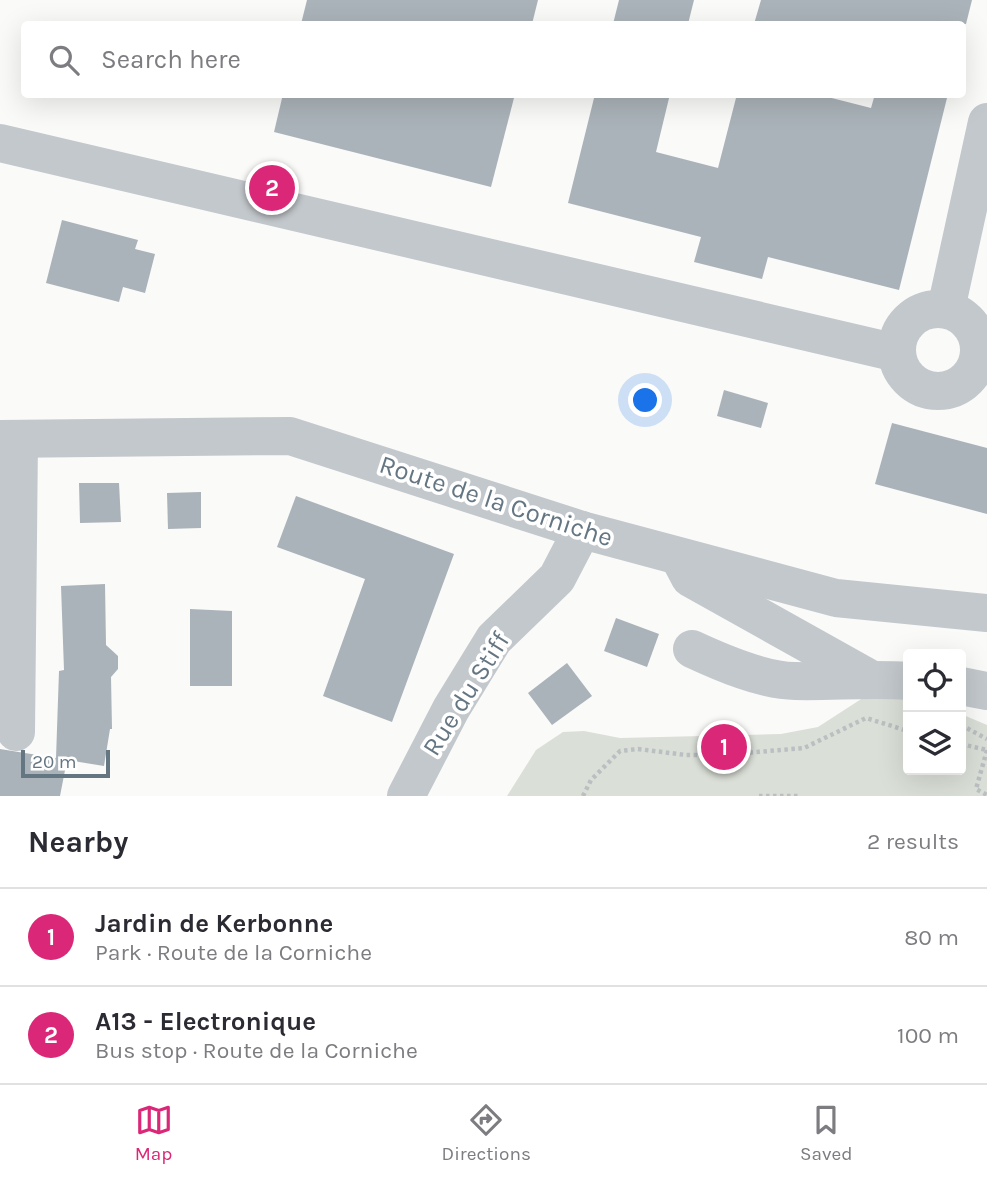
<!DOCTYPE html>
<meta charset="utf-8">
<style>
:root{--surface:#fff;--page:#f7f7f7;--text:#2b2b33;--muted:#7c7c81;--line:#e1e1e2;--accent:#db2777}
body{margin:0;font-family:Karla,sans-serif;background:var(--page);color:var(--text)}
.controls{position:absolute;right:21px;bottom:21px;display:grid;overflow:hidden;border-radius:7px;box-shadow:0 7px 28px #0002}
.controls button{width:63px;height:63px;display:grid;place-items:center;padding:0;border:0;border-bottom:2px solid var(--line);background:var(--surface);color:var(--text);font:35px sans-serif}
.scale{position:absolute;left:21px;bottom:18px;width:89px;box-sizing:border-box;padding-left:7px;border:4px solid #657683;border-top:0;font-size:19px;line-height:24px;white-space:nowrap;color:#657683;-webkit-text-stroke:5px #fff;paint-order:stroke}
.you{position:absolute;left:646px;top:401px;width:24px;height:24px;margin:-18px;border:5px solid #fff;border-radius:50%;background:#1a73e8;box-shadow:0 0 0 10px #1a73e833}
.badge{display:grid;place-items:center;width:46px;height:46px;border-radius:50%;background:var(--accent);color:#fff;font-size:23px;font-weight:700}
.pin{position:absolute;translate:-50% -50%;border:4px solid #fff;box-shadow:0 2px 7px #0006}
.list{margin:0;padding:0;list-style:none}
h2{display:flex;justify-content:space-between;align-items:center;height:91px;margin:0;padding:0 28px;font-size:30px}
h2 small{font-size:23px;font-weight:400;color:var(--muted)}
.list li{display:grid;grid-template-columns:46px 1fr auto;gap:21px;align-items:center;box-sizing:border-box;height:98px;padding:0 28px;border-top:2px solid var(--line)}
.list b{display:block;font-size:26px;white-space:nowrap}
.list p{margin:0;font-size:23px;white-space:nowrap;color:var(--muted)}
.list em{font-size:23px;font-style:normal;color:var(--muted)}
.icon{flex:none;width:38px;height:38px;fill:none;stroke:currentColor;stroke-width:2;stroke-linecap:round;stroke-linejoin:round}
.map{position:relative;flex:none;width:987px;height:796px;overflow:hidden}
.search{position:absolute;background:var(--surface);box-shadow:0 7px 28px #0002;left:21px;right:21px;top:21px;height:77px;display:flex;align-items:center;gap:18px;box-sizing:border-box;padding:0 24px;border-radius:7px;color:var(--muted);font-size:26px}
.sheet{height:287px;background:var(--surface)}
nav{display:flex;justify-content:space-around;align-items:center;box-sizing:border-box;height:98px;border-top:2px solid var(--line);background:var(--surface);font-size:19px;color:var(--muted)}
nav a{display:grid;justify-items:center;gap:4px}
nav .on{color:var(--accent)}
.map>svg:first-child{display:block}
</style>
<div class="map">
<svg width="987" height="796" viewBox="0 0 987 796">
<rect width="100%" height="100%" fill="#fafaf8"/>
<polygon fill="#dadfd7" points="869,694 908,697 908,770 961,770 961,714 987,725 987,796 507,796 536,750 563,732 584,731 620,738 781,734 818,727"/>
<g fill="#aab3b9">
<polygon points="307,0 538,0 532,24 301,24"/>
<polygon points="619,0 694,0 688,24 613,24"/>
<polygon points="761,0 972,0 966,24 754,24"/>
<polygon points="283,94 515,94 491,187 274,132"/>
<polygon points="595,94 670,94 656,152 718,168 737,94 816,94 871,108 875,94 948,94 899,290 768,257 762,279 694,262 701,237 568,203"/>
<polygon points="62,220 138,240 135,249 155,254 145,293 123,287 119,302 46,283"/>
<polygon points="724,390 768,403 761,428 717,416"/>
<polygon points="892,423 987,448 987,514 875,484"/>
<polygon points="79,483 119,483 121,522 80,523"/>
<polygon points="201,492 201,528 168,529 167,493"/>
<polygon points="296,496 454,554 392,722 323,696 365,579 277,547"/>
<polygon points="105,584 106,645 118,656 118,669 111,677 112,729 110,729 104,766 67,760 60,796 0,796 0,749 56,758 59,671 64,670 61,586"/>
<polygon points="190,609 232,611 232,686 190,686"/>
<polygon points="616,618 659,634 647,667 604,651"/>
<polygon points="567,663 592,696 552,725 528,693"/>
</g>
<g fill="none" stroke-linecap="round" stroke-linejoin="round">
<g stroke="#bbbfc2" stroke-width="4.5" stroke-dasharray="3.5 3.5" stroke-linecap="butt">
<polyline points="961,725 987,739"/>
<polyline points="961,744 987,750"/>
<polyline points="987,750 976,789 987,795"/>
<polyline points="583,796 591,780 620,751 638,749 686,755 722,755 804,748 866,718 908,731"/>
<polyline points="759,796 799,796"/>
</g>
<g stroke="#c3c8cc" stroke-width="38">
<polyline points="0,143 897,353"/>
<circle cx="938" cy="350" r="41"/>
<polyline points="946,309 987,122"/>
<polyline points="0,439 290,436 582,530 836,598 987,613"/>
<polyline points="680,559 690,578 869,678"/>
<path d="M692,649C720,662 763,681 795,681C833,682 870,678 908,681"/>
<polyline points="961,686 987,691"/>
<polyline points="16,732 19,439"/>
<polyline points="406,796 451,709 494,639 557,578 582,530"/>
</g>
</g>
<g text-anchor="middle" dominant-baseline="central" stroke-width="7" stroke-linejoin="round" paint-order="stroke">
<g font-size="26" fill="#657683" stroke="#fff">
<text transform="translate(496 501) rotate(18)">Route de la Corniche</text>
<text transform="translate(466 694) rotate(-58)">Rue du Stiff</text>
</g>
</g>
</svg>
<div class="controls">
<button><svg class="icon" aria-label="locate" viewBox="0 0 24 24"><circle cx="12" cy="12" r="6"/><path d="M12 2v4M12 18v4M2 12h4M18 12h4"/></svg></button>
<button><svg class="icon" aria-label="layers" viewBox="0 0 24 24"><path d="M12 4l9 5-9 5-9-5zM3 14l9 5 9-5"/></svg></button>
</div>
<div class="scale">20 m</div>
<div class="you"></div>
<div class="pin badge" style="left:724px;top:747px">1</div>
<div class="pin badge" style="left:272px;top:188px">2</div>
<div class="search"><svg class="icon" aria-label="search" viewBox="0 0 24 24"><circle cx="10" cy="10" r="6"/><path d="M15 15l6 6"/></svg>Search here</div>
</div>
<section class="sheet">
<h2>Nearby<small>2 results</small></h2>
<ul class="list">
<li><span class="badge">1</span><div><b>Jardin de Kerbonne</b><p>Park · Route de la Corniche</p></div><em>80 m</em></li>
<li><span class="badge">2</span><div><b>A13 - Electronique</b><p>Bus stop · Route de la Corniche</p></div><em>100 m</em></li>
</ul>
</section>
<nav>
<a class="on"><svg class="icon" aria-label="map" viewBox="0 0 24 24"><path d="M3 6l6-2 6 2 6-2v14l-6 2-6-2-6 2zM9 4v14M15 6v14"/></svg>Map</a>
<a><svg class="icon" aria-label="directions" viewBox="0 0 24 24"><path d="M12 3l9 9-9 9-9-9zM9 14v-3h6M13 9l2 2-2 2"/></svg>Directions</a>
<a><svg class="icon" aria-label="saved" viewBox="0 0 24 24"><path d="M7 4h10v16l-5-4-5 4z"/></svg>Saved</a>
</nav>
